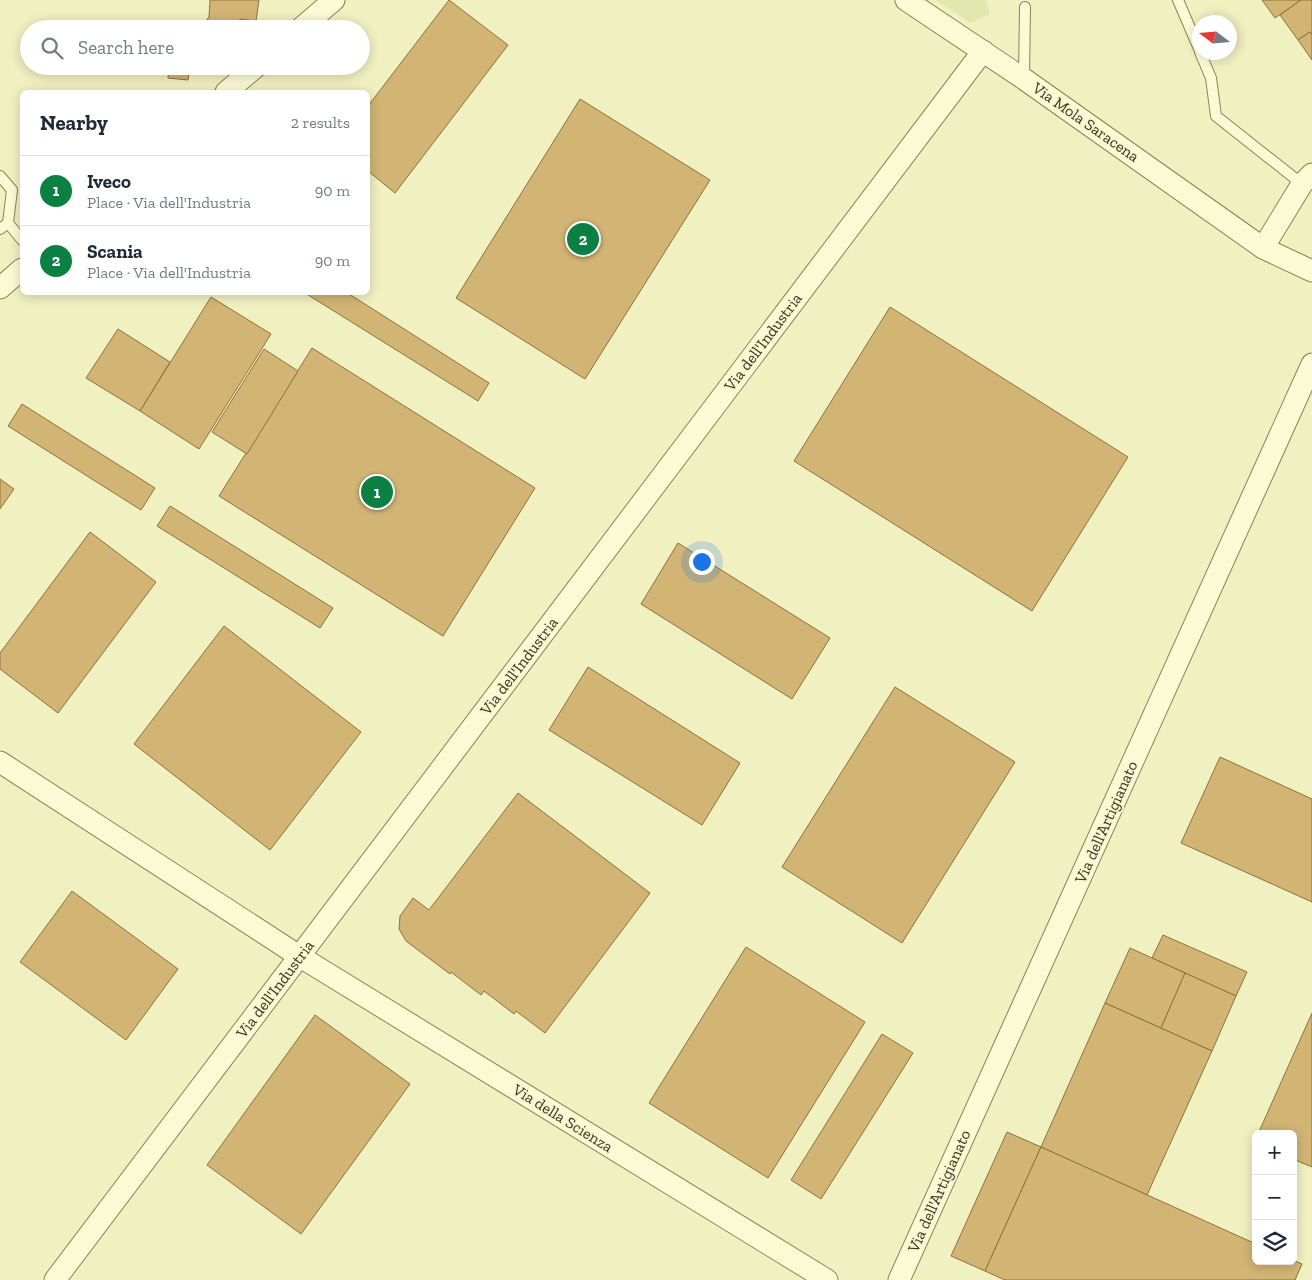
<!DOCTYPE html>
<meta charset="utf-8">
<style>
:root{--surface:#fff;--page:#f6f6f7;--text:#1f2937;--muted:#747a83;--line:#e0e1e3;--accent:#0b8043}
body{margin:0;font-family:"Zilla Slab",serif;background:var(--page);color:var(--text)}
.controls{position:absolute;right:15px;bottom:15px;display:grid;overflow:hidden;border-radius:8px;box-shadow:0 2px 12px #0003}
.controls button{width:45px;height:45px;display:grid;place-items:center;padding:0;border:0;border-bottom:1px solid var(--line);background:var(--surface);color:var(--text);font:25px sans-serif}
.compass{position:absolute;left:1192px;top:15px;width:45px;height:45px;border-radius:50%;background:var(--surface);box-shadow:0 2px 12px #0003;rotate:286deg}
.you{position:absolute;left:701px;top:561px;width:18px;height:18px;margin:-12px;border:4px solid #fff;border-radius:50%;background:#1a73e8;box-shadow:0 0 0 8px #1a73e833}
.badge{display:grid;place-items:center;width:32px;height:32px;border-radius:50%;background:var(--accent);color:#fff;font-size:16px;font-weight:700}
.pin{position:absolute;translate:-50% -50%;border:2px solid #fff;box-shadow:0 1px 5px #0006}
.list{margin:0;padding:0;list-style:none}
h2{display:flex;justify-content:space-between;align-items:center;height:65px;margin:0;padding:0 20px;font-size:21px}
h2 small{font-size:16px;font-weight:400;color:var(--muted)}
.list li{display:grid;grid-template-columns:32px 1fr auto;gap:15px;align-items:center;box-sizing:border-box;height:70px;padding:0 20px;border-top:1px solid var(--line)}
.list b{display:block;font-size:19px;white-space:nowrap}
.list p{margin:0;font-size:16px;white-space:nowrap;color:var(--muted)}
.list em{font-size:16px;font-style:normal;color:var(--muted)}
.icon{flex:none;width:28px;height:28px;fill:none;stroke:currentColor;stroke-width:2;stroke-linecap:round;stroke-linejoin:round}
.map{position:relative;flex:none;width:1312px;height:1280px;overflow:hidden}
.search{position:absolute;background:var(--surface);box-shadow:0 2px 12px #0003;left:20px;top:20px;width:350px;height:55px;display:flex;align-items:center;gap:12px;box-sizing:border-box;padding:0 18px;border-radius:28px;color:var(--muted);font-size:19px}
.panel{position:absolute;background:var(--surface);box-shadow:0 2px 12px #0003;left:20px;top:90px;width:350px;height:205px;border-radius:8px}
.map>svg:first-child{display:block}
</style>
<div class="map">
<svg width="1312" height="1280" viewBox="0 0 1312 1280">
<rect width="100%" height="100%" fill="#f1f0c1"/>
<polygon fill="#e1e7ae" points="936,0 986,0 990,14 970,23"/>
<g fill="#d2b574" stroke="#8d723b">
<polygon points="210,0 259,0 256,21 240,19 239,22 225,22 224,29 199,29 209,17"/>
<polygon points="449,0 508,45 395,193 368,171 368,106"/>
<polygon points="1262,0 1301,0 1275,18"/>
<polygon points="1301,0 1312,0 1312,35 1310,32 1298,40 1280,15"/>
<polygon points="1310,32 1312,35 1312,60 1298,40"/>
<polygon points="169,66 190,66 188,80 168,78"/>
<polygon points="580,99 710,180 585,379 456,298"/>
<polygon points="346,292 489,383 478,401 305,293"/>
<polygon points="211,297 271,334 199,449 140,411"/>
<polygon points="890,307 1128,457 1032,611 794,461"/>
<polygon points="118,329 170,362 140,411 86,378"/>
<polygon points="312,348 535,488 443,636 219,496"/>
<polygon points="264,349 298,371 247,454 212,432"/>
<polygon points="22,404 155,488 141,510 8,426"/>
<polygon points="0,479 14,489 0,509"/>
<polygon points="170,506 333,608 320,628 157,526"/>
<polygon points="90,532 156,582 58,713 0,669 0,653"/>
<polygon points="678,543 830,638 792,699 641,604"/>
<polygon points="224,626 361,732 270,850 134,744"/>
<polygon points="588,667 740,763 702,825 549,730"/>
<polygon points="895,687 1015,762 902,943 782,867"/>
<polygon points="1220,757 1312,799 1312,902 1181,843"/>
<polygon points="518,793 650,893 545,1033 516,1011 514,1014 484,991 481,995 451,972 450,974 406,941 399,929 400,916 413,898 429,910"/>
<polygon points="72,891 178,969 126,1040 20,962"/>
<polygon points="1163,935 1247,972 1236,996 1152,958"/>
<polygon points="746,947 865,1022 768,1178 649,1103"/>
<polygon points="1130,948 1185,973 1161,1028 1105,1003"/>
<polygon points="1185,973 1236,996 1212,1051 1161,1028"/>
<polygon points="1105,1003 1212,1051 1147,1195 1041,1147"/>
<polygon points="1312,1013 1312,1167 1293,1159 1293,1134 1258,1134"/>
<polygon points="315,1015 410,1084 301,1234 207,1165"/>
<polygon points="882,1034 913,1053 821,1199 791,1180"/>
<polygon points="1007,1132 1041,1147 985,1271 951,1256"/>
<polygon points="1041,1147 1256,1244 1256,1261 1293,1260 1302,1264 1295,1280 1005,1280 985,1271"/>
</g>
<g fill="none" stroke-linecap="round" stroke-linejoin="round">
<defs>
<g id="service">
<polyline points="1178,0 1200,51"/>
<polyline points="1200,52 1211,78 1216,116 1302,184"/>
<polyline points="1024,78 1025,7"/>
<polyline points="0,176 12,190 8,223 22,240"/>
<polyline points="0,229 8,223"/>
</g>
<g id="minor">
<polyline points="906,0 1024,79 1263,248 1312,271"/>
<polyline points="300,29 334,0"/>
<polyline points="226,92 257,66"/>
<polyline points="1263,248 1302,184 1312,174"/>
<polyline points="0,288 22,269"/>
<polyline points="0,762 299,956 827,1280"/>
<polyline points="55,1280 983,51"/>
<polyline points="899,1280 1312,364"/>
</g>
</defs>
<use href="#service" stroke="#8c8257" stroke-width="12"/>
<use href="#minor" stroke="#8c8257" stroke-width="23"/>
<use href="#service" stroke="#fbfad5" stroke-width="10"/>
<use href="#minor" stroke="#fbfad5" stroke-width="21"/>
</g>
<g text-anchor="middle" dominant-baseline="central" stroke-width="4" stroke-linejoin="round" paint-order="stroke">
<g font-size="16" fill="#3b331d" stroke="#f8f7d1">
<text transform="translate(1086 122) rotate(35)">Via Mola Saracena</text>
<text transform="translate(763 342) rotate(-53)">Via dell'Industria</text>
<text transform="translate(519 666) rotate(-53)">Via dell'Industria</text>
<text transform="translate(1106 822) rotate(-66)">Via dell'Artigianato</text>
<text transform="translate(275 989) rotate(-53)">Via dell'Industria</text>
<text transform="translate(563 1118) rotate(32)">Via della Scienza</text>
<text transform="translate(939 1191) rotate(-66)">Via dell'Artigianato</text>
</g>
</g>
</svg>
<div class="controls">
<button>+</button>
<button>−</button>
<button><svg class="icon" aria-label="layers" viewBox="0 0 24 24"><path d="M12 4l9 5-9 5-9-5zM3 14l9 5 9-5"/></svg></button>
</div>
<svg class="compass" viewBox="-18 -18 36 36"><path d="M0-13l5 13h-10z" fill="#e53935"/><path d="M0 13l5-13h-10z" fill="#747a83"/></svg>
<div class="you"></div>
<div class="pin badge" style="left:377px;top:492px">1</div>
<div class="pin badge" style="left:583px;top:239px">2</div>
<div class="search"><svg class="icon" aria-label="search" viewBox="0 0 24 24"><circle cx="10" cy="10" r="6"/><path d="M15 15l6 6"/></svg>Search here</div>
<section class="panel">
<h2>Nearby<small>2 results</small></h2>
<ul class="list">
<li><span class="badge">1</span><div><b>Iveco</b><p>Place · Via dell'Industria</p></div><em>90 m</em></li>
<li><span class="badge">2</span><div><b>Scania</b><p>Place · Via dell'Industria</p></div><em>90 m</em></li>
</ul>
</section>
</div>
